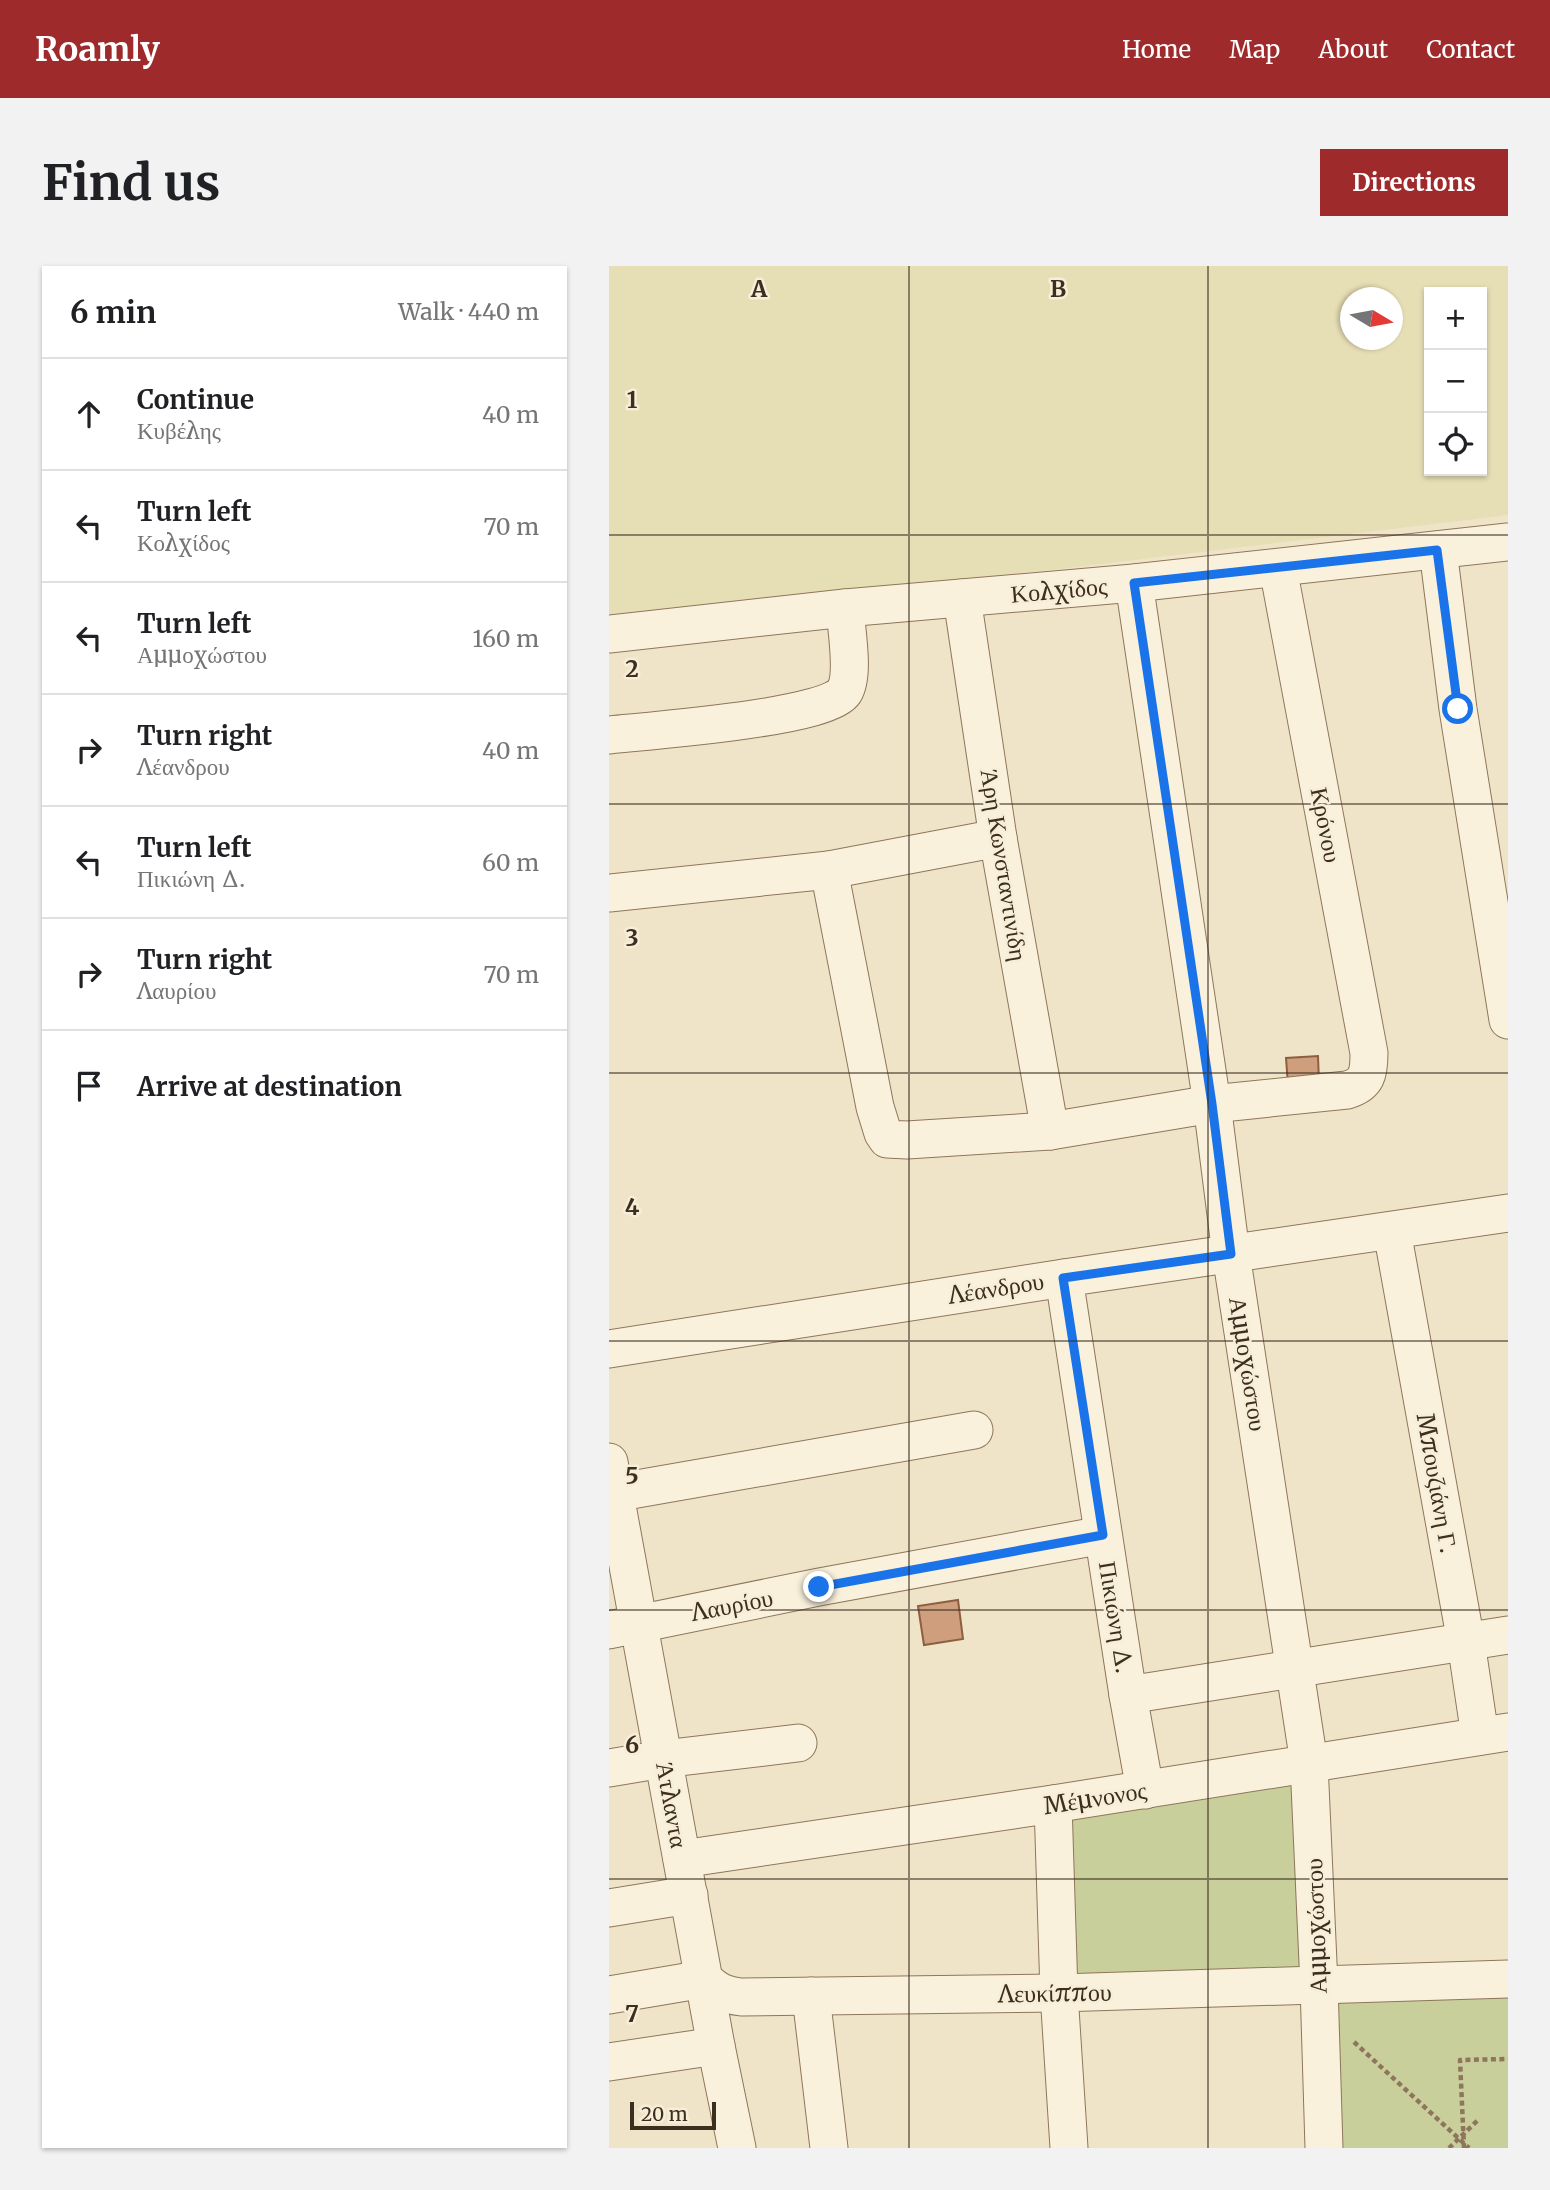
<!DOCTYPE html>
<meta charset="utf-8">
<style>
:root{--surface:#fff;--page:#f2f2f2;--text:#202124;--muted:#757577;--line:#e0e0e0;--accent:#9e2a2b}
body{margin:0;font-family:Merriweather,serif;background:var(--page);color:var(--text)}
.controls{position:absolute;right:21px;top:21px;display:grid;overflow:hidden;border-radius:0px;box-shadow:0 2px 5px #0004}
.controls button{width:63px;height:63px;display:grid;place-items:center;padding:0;border:0;border-bottom:2px solid var(--line);background:var(--surface);color:var(--text);font:35px sans-serif}
.compass{position:absolute;left:731px;top:21px;width:63px;height:63px;border-radius:50%;background:var(--surface);box-shadow:0 2px 5px #0004;rotate:100deg}
.scale{position:absolute;left:21px;bottom:18px;width:86px;box-sizing:border-box;padding-left:7px;border:4px solid #3d2e20;border-top:0;font-size:19px;line-height:24px;white-space:nowrap;color:#3d2e20;-webkit-text-stroke:5px #f7eed8;paint-order:stroke}
.stop{position:absolute;width:21px;height:21px;margin:-16px;border:5px solid #1a73e8;border-radius:50%;background:#fff}
.stop.end{background:#1a73e8;border-color:#fff;box-shadow:0 2px 7px #0008}
.list{margin:0;padding:0;list-style:none}
h2{display:flex;justify-content:space-between;align-items:center;height:91px;margin:0;padding:0 28px;font-size:30px}
h2 small{font-size:23px;font-weight:400;color:var(--muted)}
.list li{display:grid;grid-template-columns:46px 1fr auto;gap:21px;align-items:center;box-sizing:border-box;height:112px;padding:0 28px;border-top:2px solid var(--line)}
.list b{display:block;font-size:26px;white-space:nowrap}
.list p{margin:0;font-size:23px;white-space:nowrap;color:var(--muted)}
.list em{font-size:23px;font-style:normal;color:var(--muted)}
.icon{flex:none;width:38px;height:38px;fill:none;stroke:currentColor;stroke-width:2;stroke-linecap:round;stroke-linejoin:round}
.map{position:relative;flex:none;width:899px;height:1882px;overflow:hidden;border-radius:0px}
header{display:flex;align-items:center;gap:42px;box-sizing:border-box;height:98px;padding:0 35px;background:var(--accent);color:#fff}
header strong{font-size:33px}
nav{display:flex;gap:38px;margin-inline-start:auto;font-size:24px}
.intro{display:flex;align-items:center;justify-content:space-between;box-sizing:border-box;height:168px;padding:0 42px}
h1{margin:0;font-size:49px}
.button{padding:18px 32px;border-radius:0px;background:var(--accent);color:#fff;font-size:24px;font-weight:700}
main{display:flex;gap:42px;padding:0 42px}
aside{flex:1;background:var(--surface);border-radius:0px;box-shadow:0 2px 5px #0004}
.map>svg:first-child{display:block}
</style>
<header>
<strong>Roamly</strong>
<nav><a>Home</a><a>Map</a><a>About</a><a>Contact</a></nav>
</header>
<div class="intro"><h1>Find us</h1><a class="button">Directions</a></div>
<main>
<aside>
<h2>6 min<small>Walk · 440 m</small></h2>
<ul class="list">
<li><svg class="icon" aria-label="ahead" viewBox="0 0 24 24"><path d="M12 20V5M6 11l6-6 6 6"/></svg><div><b>Continue</b><p>Κυβέλης</p></div><em>40 m</em></li>
<li><svg class="icon" aria-label="left" viewBox="0 0 24 24"><path d="M17 20v-9H6M10 6l-5 5 5 5"/></svg><div><b>Turn left</b><p>Κολχίδος</p></div><em>70 m</em></li>
<li><svg class="icon" aria-label="left" viewBox="0 0 24 24"><path d="M17 20v-9H6M10 6l-5 5 5 5"/></svg><div><b>Turn left</b><p>Αμμοχώστου</p></div><em>160 m</em></li>
<li><svg class="icon" aria-label="right" viewBox="0 0 24 24"><path d="M7 20v-9h11M14 6l5 5-5 5"/></svg><div><b>Turn right</b><p>Λέανδρου</p></div><em>40 m</em></li>
<li><svg class="icon" aria-label="left" viewBox="0 0 24 24"><path d="M17 20v-9H6M10 6l-5 5 5 5"/></svg><div><b>Turn left</b><p>Πικιώνη Δ.</p></div><em>60 m</em></li>
<li><svg class="icon" aria-label="right" viewBox="0 0 24 24"><path d="M7 20v-9h11M14 6l5 5-5 5"/></svg><div><b>Turn right</b><p>Λαυρίου</p></div><em>70 m</em></li>
<li><svg class="icon" aria-label="arrive" viewBox="0 0 24 24"><path d="M6 21V4h12l-3 4 3 4H6"/></svg><div><b>Arrive at destination</b></div></li>
</ul>
</aside>
<div class="map">
<svg width="899" height="1882" viewBox="0 0 899 1882">
<rect width="100%" height="100%" fill="#f0e4c8"/>
<path fill="#e6deb5" fill-rule="evenodd" d="M0,0H899V249L434,305L0,351ZM820,26H873V205H820ZM741,32H783V74H741Z"/>
<polygon fill="#c9cf9b" points="700,1497 710,1718 899,1713 899,1882 715,1882 710,1719 450,1727 444,1539"/>
<g fill="#cf9f7d" stroke="#8d5f41" stroke-width="2">
<polygon points="709,790 710,817 679,819 677,792"/>
<polygon points="349,1334 354,1373 315,1379 309,1340"/>
</g>
<g fill="none" stroke-linecap="round" stroke-linejoin="round">
<defs>
<g id="minor">
<polyline points="829,284 849,443 899,754"/>
<polyline points="525,317 603,838 622,988 700,1497 710,1719 715,1882"/>
<polyline points="353,332 389,572 441,865"/>
<polyline points="0,368 236,342 525,317 899,276"/>
<path d="M0,469C37,465 218,452 235,426C246,409 237,363 236,342"/>
<path d="M220,604L266,841L274,867L278,873L298,874L441,865L603,838L738,824C758,818 760,808 760,787L669,302"/>
<polyline points="0,627 220,604 389,572"/>
<polyline points="783,965 857,1376 871,1470"/>
<polyline points="455,1012 519,1429 536,1524"/>
<polyline points="0,1083 455,1012 899,947"/>
<polyline points="0,1196 107,1780 128,1882"/>
<polyline points="5,1227 365,1164"/>
<polyline points="0,1364 210,1321 494,1269"/>
<polyline points="519,1429 899,1369"/>
<polyline points="0,1502 54,1493 189,1477"/>
<polyline points="444,1538 450,1727 460,1882"/>
<polyline points="73,1593 444,1538 899,1466"/>
<polyline points="0,1642 80,1629"/>
<path d="M95,1713C107,1725 115,1729 132,1731L450,1727L899,1713"/>
<polyline points="0,1729 95,1713"/>
<polyline points="202,1730 220,1882"/>
<polyline points="0,1796 107,1780"/>
</g>
</defs>
<use href="#minor" stroke="#8d765c" stroke-width="39"/>
<g stroke="#8d765c" stroke-width="4.5" stroke-dasharray="5 3.5" stroke-linecap="butt">
<polyline points="745,1776 860,1882"/>
<polyline points="840,1882 869,1854"/>
<polyline points="855,1882 851,1794 899,1793"/>
</g>
<use href="#minor" stroke="#faf1dc" stroke-width="37"/>
</g>
<g fill="none" stroke-linecap="round" stroke-linejoin="round">
<polyline stroke="#1a73e8" stroke-width="9" points="210,1321 494,1269 454,1012 622,988 603,838 525,317 828,284 849,443"/>
</g>
<path fill="none" stroke="#3d2e20" stroke-width="2" stroke-opacity="0.55" d="M300,0V1882M599,0V1882M0,269H899M0,538H899M0,807H899M0,1075H899M0,1344H899M0,1613H899"/>
<g text-anchor="middle" dominant-baseline="central" stroke-width="5" stroke-linejoin="round" paint-order="stroke">
<g font-size="24" fill="#3d2e20" stroke="#f7eed8">
<text transform="translate(450 324) rotate(-5)">Κολχίδος</text>
<text transform="translate(717 559) rotate(79)">Κρόνου</text>
<text transform="translate(395 599) rotate(81)">Άρη Κωνσταντινίδη</text>
<text transform="translate(387 1022) rotate(-9)">Λέανδρου</text>
<text transform="translate(639 1098) rotate(81)">Αμμοχώστου</text>
<text transform="translate(828 1217) rotate(80)">Μπουζιάνη Γ.</text>
<text transform="translate(123 1339) rotate(-11)">Λαυρίου</text>
<text transform="translate(507 1351) rotate(81)">Πικιώνη Δ.</text>
<text transform="translate(486 1532) rotate(-9)">Μέμνονος</text>
<text transform="translate(63 1539) rotate(80)">Άτλαντα</text>
<text transform="translate(707 1660) rotate(-92)">Αμμοχώστου</text>
<text transform="translate(446 1727) rotate(-1)">Λευκίππου</text>
</g>
</g>
<g font-size="23" text-anchor="middle" font-weight="bold" fill="#3d2e20" stroke="#f7eed8" stroke-width="5" stroke-linejoin="round" paint-order="stroke">
<text x="150" y="31">A</text>
<text x="449" y="31">B</text>
<text x="23" y="142">1</text>
<text x="23" y="411">2</text>
<text x="23" y="680">3</text>
<text x="23" y="949">4</text>
<text x="23" y="1218">5</text>
<text x="23" y="1487">6</text>
<text x="23" y="1756">7</text>
</g>
</svg>
<div class="controls">
<button>+</button>
<button>−</button>
<button><svg class="icon" aria-label="locate" viewBox="0 0 24 24"><circle cx="12" cy="12" r="6"/><path d="M12 2v4M12 18v4M2 12h4M18 12h4"/></svg></button>
</div>
<svg class="compass" viewBox="-18 -18 36 36"><path d="M0-13l5 13h-10z" fill="#e53935"/><path d="M0 13l5-13h-10z" fill="#757577"/></svg>
<div class="scale">20 m</div>
<div class="stop" style="left:849px;top:443px"></div>
<div class="stop end" style="left:210px;top:1321px"></div>
</div>
</main>
